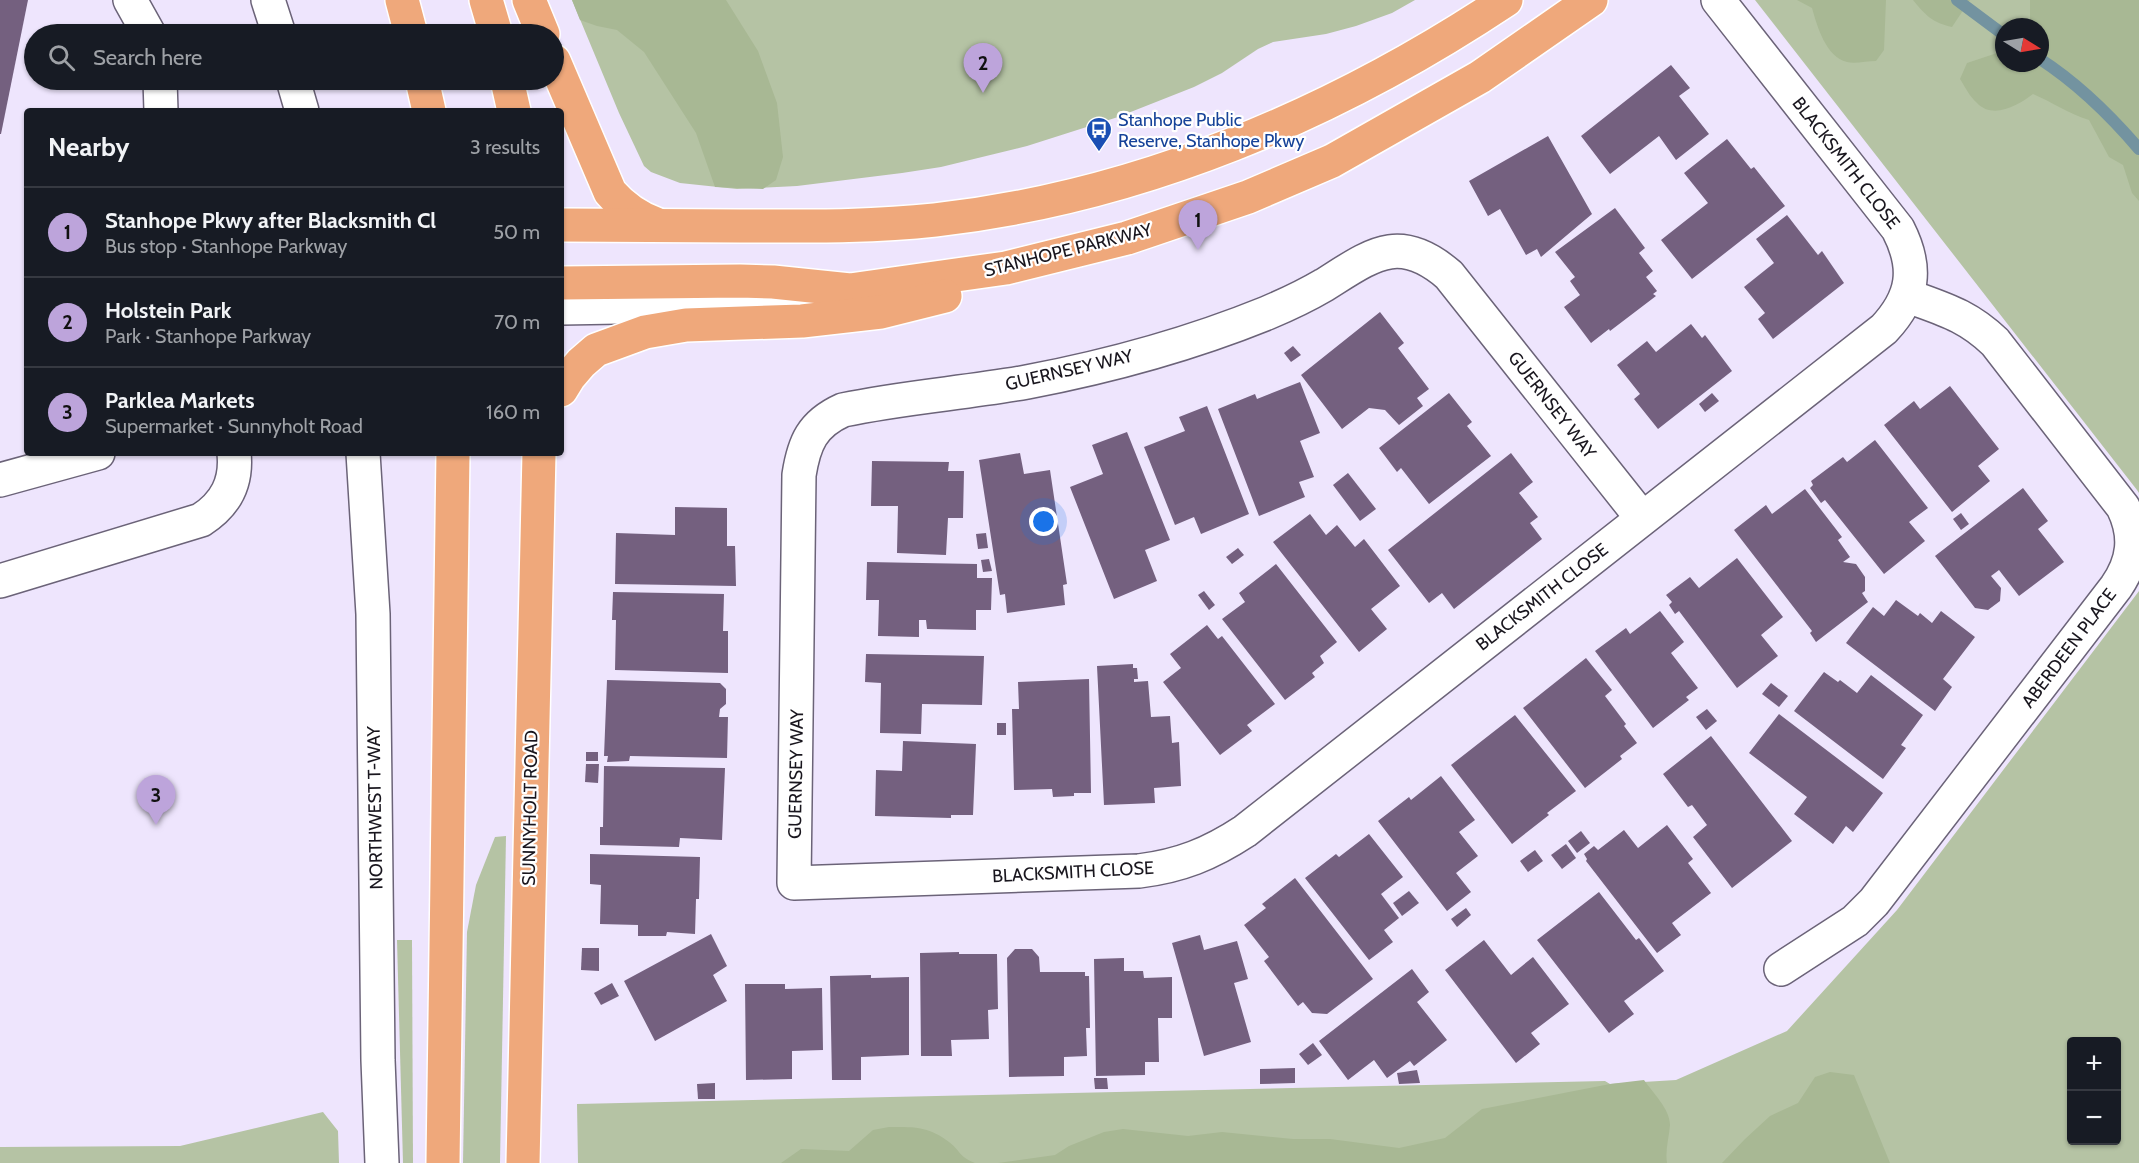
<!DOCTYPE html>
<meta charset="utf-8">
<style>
:root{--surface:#171b24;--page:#20242c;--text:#f1f3f6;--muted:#9ea1a6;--line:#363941;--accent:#bda4db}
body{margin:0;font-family:Cabin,sans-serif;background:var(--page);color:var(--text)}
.controls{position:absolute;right:18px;bottom:18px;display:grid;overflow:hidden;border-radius:6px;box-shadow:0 2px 4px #0004}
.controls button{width:54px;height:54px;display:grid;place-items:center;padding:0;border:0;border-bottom:2px solid var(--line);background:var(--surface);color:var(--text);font:30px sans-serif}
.compass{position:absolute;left:1995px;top:18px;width:54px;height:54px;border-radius:50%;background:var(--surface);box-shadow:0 2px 4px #0004;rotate:101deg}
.you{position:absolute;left:1044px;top:522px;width:21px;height:21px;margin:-15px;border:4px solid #fff;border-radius:50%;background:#1a73e8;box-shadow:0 0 0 9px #1a73e833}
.badge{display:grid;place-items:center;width:39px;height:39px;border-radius:50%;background:var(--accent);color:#111;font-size:20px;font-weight:700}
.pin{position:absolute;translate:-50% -50px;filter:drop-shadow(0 2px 3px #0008)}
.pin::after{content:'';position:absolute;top:32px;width:21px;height:18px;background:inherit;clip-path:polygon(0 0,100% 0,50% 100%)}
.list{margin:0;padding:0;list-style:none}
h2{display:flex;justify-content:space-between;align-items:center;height:78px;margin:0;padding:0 24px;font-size:26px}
h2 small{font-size:20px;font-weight:400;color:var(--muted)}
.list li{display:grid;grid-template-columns:39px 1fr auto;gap:18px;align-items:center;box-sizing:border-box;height:90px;padding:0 24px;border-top:2px solid var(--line)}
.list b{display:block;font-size:22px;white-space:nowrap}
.list p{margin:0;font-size:20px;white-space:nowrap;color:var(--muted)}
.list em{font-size:20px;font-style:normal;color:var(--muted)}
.icon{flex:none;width:33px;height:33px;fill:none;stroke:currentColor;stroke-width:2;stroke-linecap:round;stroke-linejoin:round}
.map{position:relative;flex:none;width:2139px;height:1163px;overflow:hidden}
.search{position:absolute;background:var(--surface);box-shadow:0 2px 4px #0004;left:24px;top:24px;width:540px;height:66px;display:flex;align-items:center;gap:15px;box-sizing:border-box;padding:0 21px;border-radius:33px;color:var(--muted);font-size:22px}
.panel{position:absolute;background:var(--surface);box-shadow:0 2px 4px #0004;left:24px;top:108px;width:540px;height:348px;border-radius:6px}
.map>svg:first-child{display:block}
</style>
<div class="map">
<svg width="2139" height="1163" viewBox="0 0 2139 1163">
<rect width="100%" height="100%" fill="#eee5fd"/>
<g fill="#b5c3a4" fill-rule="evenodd">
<polygon points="572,0 1415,0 1392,13 1356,26 1326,34 1273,42 1258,49 1222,73 1194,87 1118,117 1027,146 941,167 902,173 797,186 737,189 680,183 651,172 644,166 619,113"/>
<path d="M1755,0H2139V493L2137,490ZM2004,27H2040V63H2004Z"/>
<path d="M2139,591V1163H578L577,1104L1605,1081L1610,1084L1676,1080L1787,1031L1897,910ZM2072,1042H2116V1140H2072Z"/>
<polygon points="506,836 500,1163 463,1163 467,932 476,885 495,837"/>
<polygon points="397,940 412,940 413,1163 403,1163"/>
<polygon points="323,1112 338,1131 339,1163 0,1163 0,1147 180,1146"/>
</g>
<g fill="#a8b894">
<polygon points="572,0 726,0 758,51 777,103 783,157 776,180 763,189 715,187 696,133 644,52 617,30 597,26 580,20"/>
<path d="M1797,0H1886L1884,50L1876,61C1867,61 1855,64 1847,62C1826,57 1817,26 1812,8Z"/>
<path d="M1913,0H1970L1952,27C1933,23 1925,15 1913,0Z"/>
<path d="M2030,0H2139V201L2132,193L2123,165L2109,157L2089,120C2069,114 2052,102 2033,94C2019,105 1993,120 1977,103C1970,97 1965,87 1960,79L1967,63L1997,53L2004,48V63H2040V27H2027L2030,20Z"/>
<polygon points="1830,1072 1854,1075 1890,1163 1722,1163 1745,1139 1770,1116 1798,1103 1815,1077"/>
<path d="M1644,1080C1653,1093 1670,1109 1670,1125C1669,1138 1665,1150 1667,1163H998L1055,1155L1069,1146L1104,1132L1123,1129L1188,1136L1222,1132L1293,1139H1330L1399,1148L1445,1138L1482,1109L1610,1084Z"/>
<path d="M889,1127C914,1127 928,1126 949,1142C960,1150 958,1156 975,1163H781L801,1149L849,1151L873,1130Z"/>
</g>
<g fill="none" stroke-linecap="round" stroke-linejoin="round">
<g stroke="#7393a0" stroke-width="12">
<polyline points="1957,0 2004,35"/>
<path d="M2040,59C2077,83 2110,115 2139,149"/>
</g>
</g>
<g fill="#74607f">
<polygon points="0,0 28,0 1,134 0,134"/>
<polygon points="1671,65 1690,88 1679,96 1709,134 1676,160 1659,136 1610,174 1581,136"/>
<polygon points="1548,136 1592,214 1541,257 1537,249 1526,255 1500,209 1488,216 1469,181"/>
<polygon points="1727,139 1751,169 1754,167 1785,206 1692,279 1661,240 1708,203 1684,173"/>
<polygon points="1615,208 1645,248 1639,253 1653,271 1646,277 1657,291 1653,294 1656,296 1610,331 1609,329 1591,343 1564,307 1580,295 1570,281 1575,277 1555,252"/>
<polygon points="1787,215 1818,255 1822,251 1844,283 1773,339 1758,319 1765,313 1744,287 1774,263 1756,239"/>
<polygon points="1380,312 1404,343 1398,348 1429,389 1417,398 1423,406 1399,425 1385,410 1369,408 1342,429 1301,375"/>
<polygon points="1691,324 1702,338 1705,335 1732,371 1658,429 1634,399 1640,394 1617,365 1647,341 1656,352"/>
<polygon points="1293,346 1301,355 1291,362 1284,353"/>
<polygon points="1300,382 1320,433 1300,441 1314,477 1299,482 1305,497 1259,516 1218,409 1255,394 1257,399"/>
<polygon points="1950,386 1999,449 1978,466 1990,481 1952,512 1884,425 1914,401 1920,409"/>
<polygon points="1449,393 1472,422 1467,426 1491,456 1429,504 1401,468 1397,472 1379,448"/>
<polygon points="1712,393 1719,401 1705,412 1699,404"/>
<polygon points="1207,406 1249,514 1201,534 1194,517 1175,525 1144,447 1185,431 1179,417"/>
<polygon points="1127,432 1170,540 1145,550 1157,581 1114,599 1070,487 1103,474 1092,445"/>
<polygon points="1875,440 1928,508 1909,522 1925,541 1884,574 1825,500 1821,503 1810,488 1813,485 1811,481 1843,457 1847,462"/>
<polygon points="1020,453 1024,474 1050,470 1067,584 1063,585 1065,605 1007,613 1005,594 1000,595 979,460"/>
<polygon points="1511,453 1533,482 1519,493 1538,517 1530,523 1542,539 1454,609 1442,593 1429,603 1388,550"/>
<polygon points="872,461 949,462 948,471 964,471 963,518 948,518 946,555 897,553 898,506 871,506"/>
<polygon points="1348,473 1376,509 1360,521 1333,485"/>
<polygon points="2023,488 2048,521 2038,529 2064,562 2019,596 1999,570 1991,576 2001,588 2000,601 1988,610 1975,608 1935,556"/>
<polygon points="1805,489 1842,537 1838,540 1850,557 1843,562 1856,564 1865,577 1865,591 1862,593 1868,602 1816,642 1810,633 1812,631 1734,530 1766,505 1772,514"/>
<polygon points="675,507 727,508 727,546 735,546 736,586 615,584 616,533 675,535"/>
<polygon points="1961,513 1969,524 1961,530 1953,519"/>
<polygon points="1310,514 1326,535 1337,525 1355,547 1364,539 1400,586 1371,609 1387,629 1359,652 1273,542"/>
<polygon points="986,533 988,548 978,549 976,534"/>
<polygon points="1238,548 1244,555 1232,564 1226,557"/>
<polygon points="1737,558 1783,617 1761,635 1778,656 1737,688 1679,611 1675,614 1669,605 1672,602 1666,595 1690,577 1699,588"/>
<polygon points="989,559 992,571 983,572 981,560"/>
<polygon points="867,562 977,564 977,578 992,578 991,610 976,610 976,630 927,629 926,620 919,620 919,637 878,636 879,600 866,600"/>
<polygon points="1276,564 1337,642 1320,656 1324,663 1312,673 1315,677 1285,700 1222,619 1245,602 1239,593"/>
<polygon points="1204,591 1215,605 1209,610 1198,595"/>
<polygon points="613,592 724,594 723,631 728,631 728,673 615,670 616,620 612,620"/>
<polygon points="1896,600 1918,616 1920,613 1932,623 1941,611 1975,637 1943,679 1952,687 1935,711 1846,643 1873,607 1884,616"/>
<polygon points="1660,611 1684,642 1671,653 1698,688 1686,697 1689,700 1653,728 1595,651 1626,628 1630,634"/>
<polygon points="1207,625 1218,639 1222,636 1275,704 1247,725 1252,731 1220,755 1163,682 1181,668 1170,654"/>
<polygon points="866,654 984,656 982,705 922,704 921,734 880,733 881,683 865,682"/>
<polygon points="1586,658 1612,690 1605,696 1626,724 1624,726 1637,743 1620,756 1622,759 1585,788 1523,708"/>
<polygon points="1133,664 1133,668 1137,668 1138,679 1134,679 1134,682 1148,681 1151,717 1170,716 1172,743 1179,742 1181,786 1154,788 1155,803 1104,805 1097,666"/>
<polygon points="1824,672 1838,682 1840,680 1857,693 1871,675 1923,715 1901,745 1906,748 1883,779 1794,711"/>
<polygon points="1089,679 1091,793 1074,793 1074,796 1053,797 1052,789 1014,790 1012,709 1019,709 1018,682"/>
<polygon points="607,680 720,683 726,689 726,704 720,709 719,717 728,717 727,758 630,756 629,761 607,762 608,756 604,756"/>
<polygon points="1771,683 1788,696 1779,707 1762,694"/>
<polygon points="1707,709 1717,721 1706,730 1696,717"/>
<polygon points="1779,714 1883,793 1853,832 1846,826 1833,844 1794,814 1807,797 1749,753"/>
<polygon points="1515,715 1576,791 1547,813 1549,815 1512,844 1451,765"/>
<rect x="997" y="723" width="9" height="12"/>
<polygon points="1711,736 1792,841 1732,888 1693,837 1707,825 1692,805 1688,807 1663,774"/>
<polygon points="903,741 976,744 973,815 951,815 951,818 875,816 876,770 902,771"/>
<rect x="586" y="752" width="12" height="9"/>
<polygon points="586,764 599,764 598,783 585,782"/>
<polygon points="604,766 725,768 722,840 680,838 679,847 600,845 600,827 603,827"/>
<polygon points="1441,776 1475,820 1459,832 1478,856 1456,873 1471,892 1447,911 1378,821 1409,797 1411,800"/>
<polygon points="1667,825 1693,859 1688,863 1711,893 1672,923 1681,935 1657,953 1586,861 1587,859 1584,854 1594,846 1598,850 1624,830 1638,848"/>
<polygon points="1581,831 1590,843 1577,853 1568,841"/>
<polygon points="1369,834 1403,877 1381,894 1399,918 1384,930 1393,942 1369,960 1305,878 1336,854 1339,857"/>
<polygon points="1566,844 1576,858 1562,869 1551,855"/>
<polygon points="1535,850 1543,861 1528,872 1520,861"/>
<polygon points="590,854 700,857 699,899 696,899 695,934 667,932 666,936 638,936 638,925 600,924 601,885 590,884"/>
<polygon points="1295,878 1373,979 1327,1014 1312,1013 1303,1002 1298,1006 1264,961 1269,957 1244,925 1266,908 1262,904"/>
<polygon points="1409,891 1419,903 1402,916 1393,903"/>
<polygon points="1599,892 1636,940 1639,938 1664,971 1624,1001 1634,1014 1609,1033 1537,940"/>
<polygon points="1466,908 1471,915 1457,927 1451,919"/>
<polygon points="711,934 727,966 713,975 727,1001 655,1041 624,981"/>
<polygon points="1200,935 1204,950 1237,941 1248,979 1234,983 1251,1042 1204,1056 1172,943"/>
<polygon points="1484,940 1511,975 1533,957 1569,1004 1531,1033 1540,1044 1516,1063 1445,970"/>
<polygon points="582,948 599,948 599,971 581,970"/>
<polygon points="1015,949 1032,949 1039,957 1040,972 1085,972 1085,976 1089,976 1090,1028 1086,1028 1087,1056 1064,1057 1064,1076 1009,1077 1007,958"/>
<polygon points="959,952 959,954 997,954 998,1009 988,1010 989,1039 951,1040 952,1056 921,1056 920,953"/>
<polygon points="1124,958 1124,971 1143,971 1144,978 1172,977 1172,1018 1158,1018 1159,1062 1145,1062 1145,1075 1096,1076 1094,959"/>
<polygon points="1412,969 1429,992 1417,1002 1447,1040 1414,1066 1410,1061 1387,1078 1374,1060 1348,1080 1319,1041"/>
<polygon points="871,975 871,978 909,977 909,1055 861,1057 861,1080 832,1080 830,976"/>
<polygon points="612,983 619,996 601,1005 594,993"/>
<polygon points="745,984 785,984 785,989 822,988 823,1050 792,1051 792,1079 746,1080"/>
<polygon points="1313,1043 1322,1055 1308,1065 1299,1054"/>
<polygon points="1295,1068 1295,1083 1260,1084 1260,1069"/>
<polygon points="1417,1070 1420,1083 1399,1084 1397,1073"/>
<polygon points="1094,1078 1107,1078 1108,1089 1095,1089"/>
<polygon points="715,1083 715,1099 698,1099 697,1084"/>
</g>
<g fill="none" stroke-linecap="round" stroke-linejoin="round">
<defs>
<g id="minor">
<polyline points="130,0 149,34"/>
<polyline points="268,0 279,34"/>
<polyline points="160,80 161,111"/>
<polyline points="293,80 302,111"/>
<polyline points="561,308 787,304 842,292"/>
<polyline points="363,453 373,614 378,1060 382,1163"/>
<polyline points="0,480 98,453"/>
<path d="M1642,518L1449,275C1399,232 1372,255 1324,285C1307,295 1286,305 1267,313C1193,343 1106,367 1027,382C966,393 904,397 843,410C812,424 804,443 799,475L794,883L1139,871C1180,866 1210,854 1245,831L1884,329C1914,297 1918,268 1898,229L1718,0"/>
<path d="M0,581L201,520C226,504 237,482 234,453"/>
<path d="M1781,969L1855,921L1874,902L2116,587C2134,561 2137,536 2123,507L1995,342C1967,315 1943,309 1908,296"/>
</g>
<g id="major">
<polyline points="402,0 411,34"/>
<polyline points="486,0 496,34"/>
<polyline points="529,0 543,34"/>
<path d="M554,61L610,192C623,207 637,217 656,224"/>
<polyline points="422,80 429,111"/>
<polyline points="507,80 514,111"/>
<path d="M561,225C621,225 681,226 740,226C805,226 870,227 935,220C1140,197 1335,114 1506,0"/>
<polyline points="561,283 740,281 773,282 850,290 1006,268 1127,238 1248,197 1332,161 1480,77 1591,0"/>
<polyline points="561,390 569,377 581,363 596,350 645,332 686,325 802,321 881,312 945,296"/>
<polyline points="443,1163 453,453"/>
<polyline points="523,1163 539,453"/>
</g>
</defs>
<use href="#minor" stroke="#6b6378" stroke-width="36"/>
<use href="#major" stroke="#fff" stroke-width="36"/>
<use href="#minor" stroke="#fff" stroke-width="33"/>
<use href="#major" stroke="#efa87b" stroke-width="33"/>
</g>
<defs>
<symbol id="bus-pin" viewBox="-11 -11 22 30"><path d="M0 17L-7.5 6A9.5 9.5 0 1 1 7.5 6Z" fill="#1a4fb4" stroke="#fff"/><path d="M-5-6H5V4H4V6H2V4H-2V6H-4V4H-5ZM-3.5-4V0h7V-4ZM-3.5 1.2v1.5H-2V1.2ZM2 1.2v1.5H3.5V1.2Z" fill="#fff"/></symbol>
</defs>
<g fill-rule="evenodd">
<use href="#bus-pin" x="1084" y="115" width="30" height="40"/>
</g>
<g text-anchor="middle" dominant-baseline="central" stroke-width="4.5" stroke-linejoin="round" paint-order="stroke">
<g font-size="18" fill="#164399" stroke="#fff" text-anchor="start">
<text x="1118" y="120">Stanhope Public<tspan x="1118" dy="21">Reserve, Stanhope Pkwy</tspan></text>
</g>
<g font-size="18" fill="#19161e" stroke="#fff">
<text transform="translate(1846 163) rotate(52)">BLACKSMITH CLOSE</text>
<text transform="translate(1068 250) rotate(-14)">STANHOPE PARKWAY</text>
<text transform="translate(1069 370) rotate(-13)">GUERNSEY WAY</text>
<text transform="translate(1552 405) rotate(52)">GUERNSEY WAY</text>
<text transform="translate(1542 597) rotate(-38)">BLACKSMITH CLOSE</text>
<text transform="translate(2069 648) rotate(-53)">ABERDEEN PLACE</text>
<text transform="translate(796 774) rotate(-89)">GUERNSEY WAY</text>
<text transform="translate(375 808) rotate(-91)">NORTHWEST T-WAY</text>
<text transform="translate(530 808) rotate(-89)">SUNNYHOLT ROAD</text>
<text transform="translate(1073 872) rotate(-3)">BLACKSMITH CLOSE</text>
</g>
</g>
</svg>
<div class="controls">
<button>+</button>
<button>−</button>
</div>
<svg class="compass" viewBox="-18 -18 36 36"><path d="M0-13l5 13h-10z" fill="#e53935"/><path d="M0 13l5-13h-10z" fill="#9ea1a6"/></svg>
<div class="you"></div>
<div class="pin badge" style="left:1198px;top:250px">1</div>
<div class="pin badge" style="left:983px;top:93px">2</div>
<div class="pin badge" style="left:156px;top:825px">3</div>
<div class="search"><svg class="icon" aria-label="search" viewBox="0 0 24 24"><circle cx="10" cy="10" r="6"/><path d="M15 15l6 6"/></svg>Search here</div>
<section class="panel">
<h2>Nearby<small>3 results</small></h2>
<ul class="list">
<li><span class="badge">1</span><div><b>Stanhope Pkwy after Blacksmith Cl</b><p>Bus stop · Stanhope Parkway</p></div><em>50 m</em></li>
<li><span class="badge">2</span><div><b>Holstein Park</b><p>Park · Stanhope Parkway</p></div><em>70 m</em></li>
<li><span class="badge">3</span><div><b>Parklea Markets</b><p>Supermarket · Sunnyholt Road</p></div><em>160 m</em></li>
</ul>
</section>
</div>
